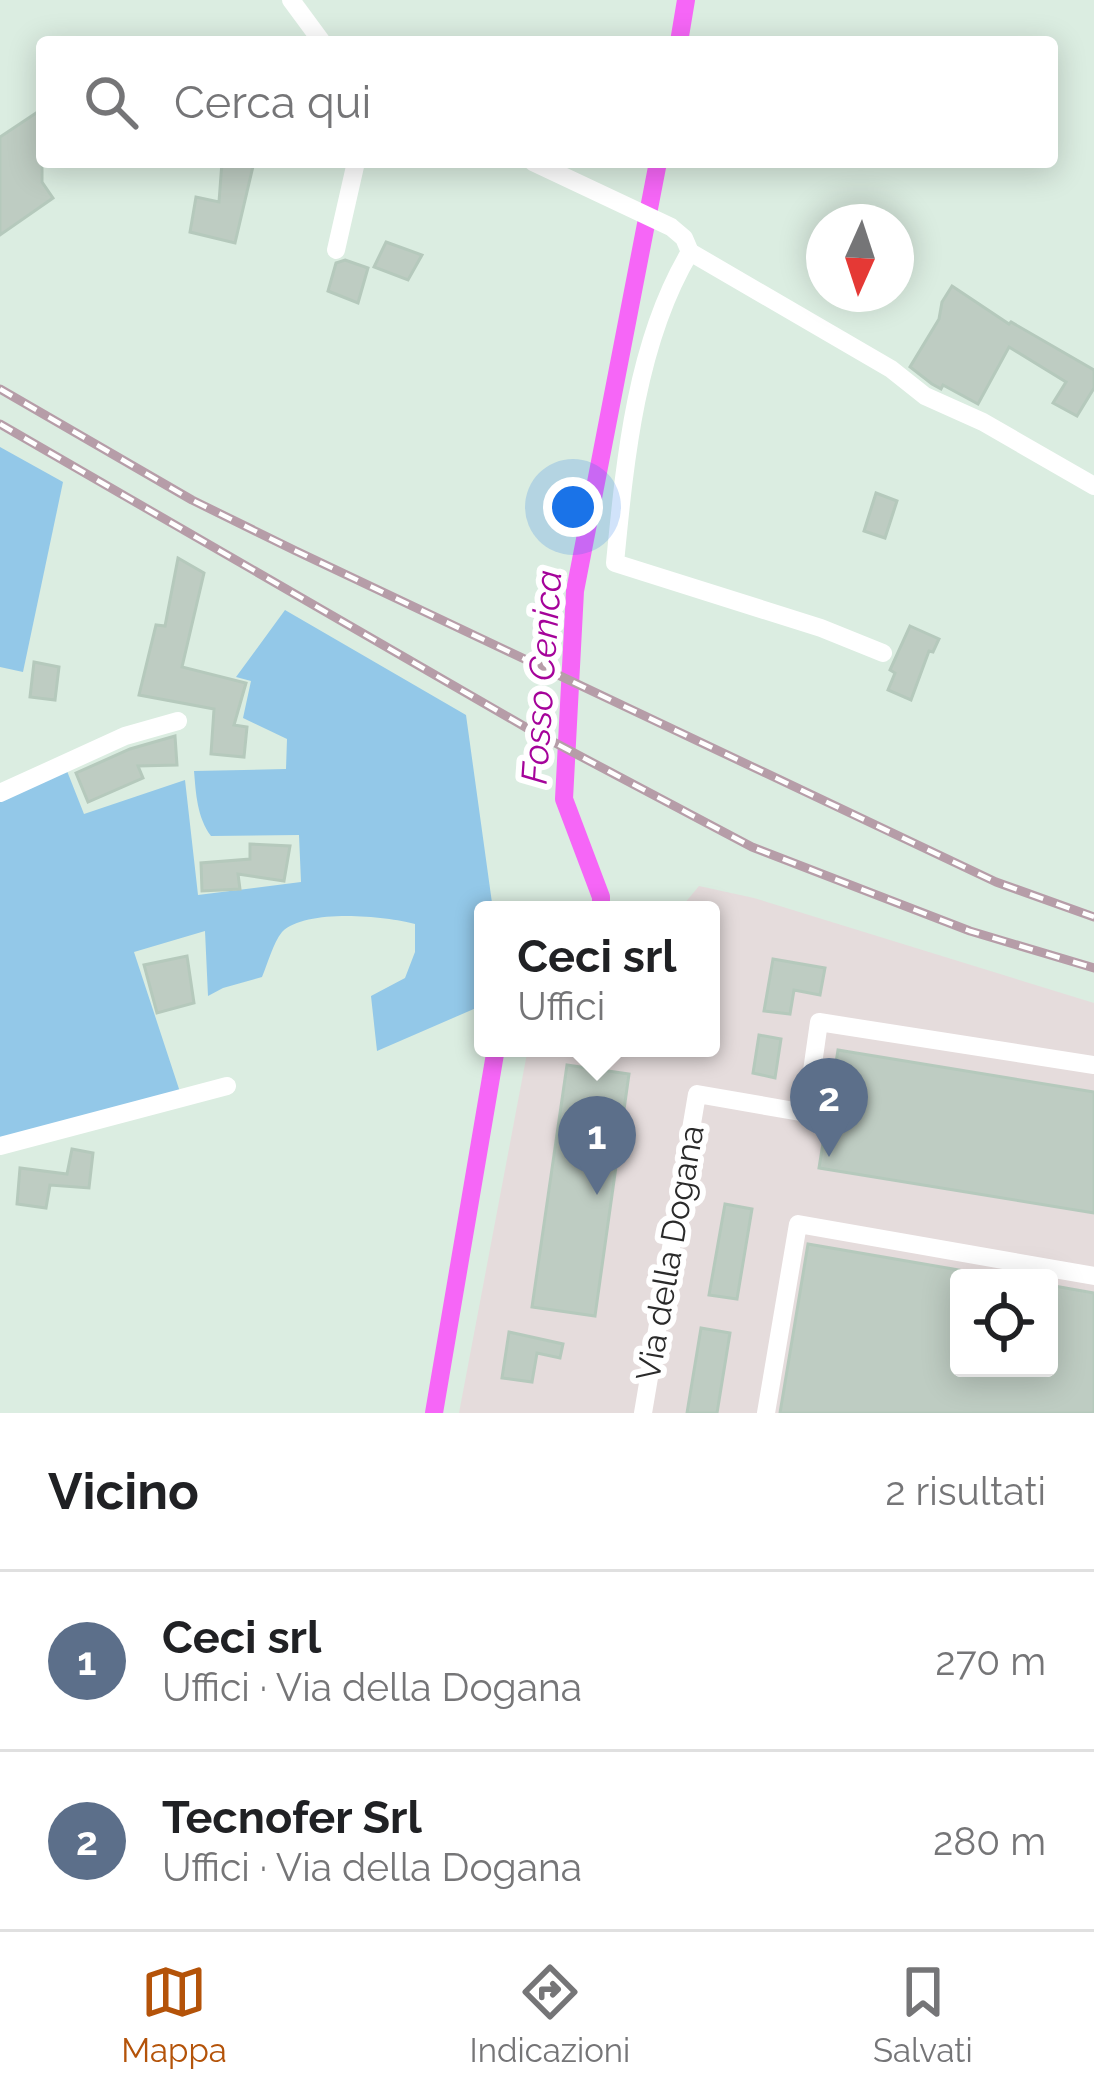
<!DOCTYPE html>
<html lang="it">
<meta charset="utf-8">
<style>
:root{--surface:#fff;--page:#f2f2f2;--text:#202124;--muted:#757577;--line:#e0e0e0;--accent:#b45309}
body{margin:0;font-family:Raleway,sans-serif;background:var(--page);color:var(--text)}
.controls{position:absolute;right:36px;bottom:36px;display:grid;overflow:hidden;border-radius:12px;box-shadow:0 6px 30px #0003}
.controls button{width:108px;height:108px;display:grid;place-items:center;padding:0;border:0;border-bottom:3px solid var(--line);background:var(--surface);color:var(--text);font:60px sans-serif}
.compass{position:absolute;left:806px;top:204px;width:108px;height:108px;border-radius:50%;background:var(--surface);box-shadow:0 6px 30px #0003;rotate:183deg}
.you{position:absolute;left:573px;top:507px;width:42px;height:42px;margin:-30px;border:9px solid #fff;border-radius:50%;background:#1a73e8;box-shadow:0 0 0 18px #1a73e833}
.badge{display:grid;place-items:center;width:78px;height:78px;border-radius:50%;background:var(--accent);color:#fff;font-size:39px;font-weight:700}
.pin{position:absolute;translate:-50% -99px;filter:drop-shadow(0 3px 6px #0008)}
.pin::after{content:'';position:absolute;top:63px;width:42px;height:36px;background:inherit;clip-path:polygon(0 0,100% 0,50% 100%)}
.popup{position:absolute;left:474px;top:901px;width:246px;height:156px;box-sizing:border-box;display:grid;place-content:center;border-radius:12px;background:var(--surface);filter:drop-shadow(0 3px 9px #0005);font-size:39px;white-space:nowrap;color:var(--muted)}
.popup b{font-size:45px;color:var(--text)}
.popup::after{content:'';position:absolute;left:50%;top:100%;margin-left:-24px;border:24px solid transparent;border-top-color:var(--surface)}
.list{margin:0;padding:0;list-style:none}
h2{display:flex;justify-content:space-between;align-items:center;height:156px;margin:0;padding:0 48px;font-size:51px}
h2 small{font-size:39px;font-weight:400;color:var(--muted)}
.list li{display:grid;grid-template-columns:78px 1fr auto;gap:36px;align-items:center;box-sizing:border-box;height:180px;padding:0 48px;border-top:3px solid var(--line)}
.list b{display:block;font-size:45px;white-space:nowrap}
.list p{margin:0;font-size:39px;white-space:nowrap;color:var(--muted)}
.list em{font-size:39px;font-style:normal;color:var(--muted)}
.icon{flex:none;width:66px;height:66px;fill:none;stroke:currentColor;stroke-width:2;stroke-linecap:round;stroke-linejoin:round}
.map{position:relative;flex:none;width:1094px;height:1413px;overflow:hidden}
.search{position:absolute;background:var(--surface);box-shadow:0 6px 30px #0003;left:36px;right:36px;top:36px;height:132px;display:flex;align-items:center;gap:30px;box-sizing:border-box;padding:0 42px;border-radius:12px;color:var(--muted);font-size:45px}
.sheet{height:516px;background:var(--surface)}
nav{display:flex;justify-content:space-around;align-items:center;box-sizing:border-box;height:168px;border-top:3px solid var(--line);background:var(--surface);font-size:33px;color:var(--muted)}
nav a{display:grid;justify-items:center;gap:6px}
nav .on{color:var(--accent)}
.map>svg:first-child{display:block}
</style>
<div class="map">
<svg width="1094" height="1413" viewBox="0 0 1094 1413">
<rect width="100%" height="100%" fill="#dbede1"/>
<path fill="#e5dcdc" fill-rule="evenodd" d="M699,886L754,898L1094,1003V1413H459L528,1048H711V910H679ZM959,1278H1049V1368H959Z"/>
<g fill="#93c8e8">
<polygon points="0,447 63,482 23,672 0,667"/>
<path d="M285,610L466,715L493,910H483V1005L377,1051L371,996L405,978L415,952V924C385,916 306,908 282,932C273,943 268,963 262,977L223,988L208,996L205,931L134,952L181,1095L0,1140V802L67,771L84,814L185,780L198,895L301,882L299,835L211,836C197,817 196,794 194,771L286,769L287,739L243,718L251,681L236,677Z"/>
</g>
<g fill="none" stroke-linecap="round" stroke-linejoin="round">
<g stroke="#f666f7" stroke-width="18">
<polyline points="679,42 686,0"/>
<polyline points="601,910 601,897 564,799 575,591 658,162"/>
<polyline points="434,1413 496,1048"/>
</g>
</g>
<g fill="#beccc2" stroke="#b5c9bc" stroke-width="3">
<polygon points="42,109 42,182 53,198 0,235 0,137"/>
<polygon points="222,162 254,162 235,243 190,232 196,197 219,202"/>
<polygon points="386,242 422,255 408,280 374,267"/>
<polygon points="345,260 368,268 358,303 328,291 336,263"/>
<polygon points="952,286 1009,324 1011,322 1094,370 1094,388 1077,416 1053,403 1066,382 1009,347 978,404 943,385 941,389 932,384 910,367 939,319 942,302"/>
<polygon points="876,493 897,501 885,538 864,531"/>
<polygon points="178,558 204,573 182,667 246,683 234,725 247,727 244,757 211,754 214,709 139,695 156,625 165,626"/>
<polygon points="910,626 939,639 933,652 929,651 911,700 888,690 895,673 890,670"/>
<polygon points="34,662 59,667 55,700 30,697"/>
<polygon points="175,736 177,765 138,766 143,778 88,802 76,773 130,749"/>
<polygon points="250,844 290,846 284,881 238,874 240,889 202,891 201,863 250,859"/>
<polygon points="187,956 194,1003 157,1013 144,965"/>
<polygon points="773,959 825,968 820,995 794,990 790,1014 764,1011"/>
<polygon points="759,1035 781,1039 775,1078 753,1073"/>
<polygon points="838,1050 1094,1092 1094,1213 819,1168"/>
<polygon points="567,1065 629,1074 595,1316 532,1307"/>
<polygon points="72,1149 93,1153 89,1188 50,1185 46,1208 17,1204 20,1168 67,1174"/>
<polygon points="725,1204 752,1209 737,1299 709,1295"/>
<polygon points="808,1244 959,1270 959,1368 1049,1368 1049,1285 1094,1293 1094,1413 780,1413"/>
<polygon points="701,1328 730,1333 717,1413 687,1413"/>
<polygon points="509,1332 563,1344 560,1358 537,1353 532,1382 502,1378"/>
</g>
<g fill="none" stroke-linecap="round" stroke-linejoin="round">
<g stroke="#fff" stroke-width="18">
<polyline points="291,0 322,42"/>
<path d="M533,162L671,227L684,238L690,252C636,342 625,460 615,563L821,628L883,653"/>
<polyline points="336,250 356,162"/>
<polyline points="690,252 891,369 925,396 983,422 1094,486"/>
<polyline points="0,793 125,736 178,721"/>
<polyline points="0,1146 227,1086"/>
<polyline points="643,1413 697,1094 806,1113 819,1022 1094,1065"/>
<polyline points="766,1413 798,1224 1094,1276"/>
</g>
<defs>
<g id="rail">
<polyline points="0,389 192,500 296,551 996,882 1094,917"/>
<polyline points="0,424 527,728 752,847 970,931 1094,968"/>
</g>
</defs>
<use href="#rail" stroke="#b69da8" stroke-width="9"/>
<use href="#rail" stroke="#fff" stroke-width="4.5" stroke-dasharray="14" stroke-linecap="butt"/>
</g>
<g text-anchor="middle" dominant-baseline="central" stroke-width="12" stroke-linejoin="round" paint-order="stroke">
<g font-size="33" fill="#2a2a2a" stroke="#fff">
<text transform="translate(670 1253) rotate(-80)">Via della Dogana</text>
</g>
<g font-size="36" font-style="italic" fill="#a5039a" stroke="#fff">
<text transform="translate(541 677) rotate(-86)">Fosso Cenica</text>
</g>
</g>
</svg>
<div class="controls">
<button><svg class="icon" aria-label="locate" viewBox="0 0 24 24"><circle cx="12" cy="12" r="6"/><path d="M12 2v4M12 18v4M2 12h4M18 12h4"/></svg></button>
</div>
<svg class="compass" viewBox="-18 -18 36 36"><path d="M0-13l5 13h-10z" fill="#e53935"/><path d="M0 13l5-13h-10z" fill="#757577"/></svg>
<div class="you"></div>
<div class="pin badge" style="left:597px;top:1195px;background:#5c6f8a">1</div>
<div class="popup"><b>Ceci srl</b>Uffici</div>
<div class="pin badge" style="left:829px;top:1157px;background:#5c6f8a">2</div>
<div class="search"><svg class="icon" aria-label="search" viewBox="0 0 24 24"><circle cx="10" cy="10" r="6"/><path d="M15 15l6 6"/></svg>Cerca qui</div>
</div>
<section class="sheet">
<h2>Vicino<small>2 risultati</small></h2>
<ul class="list">
<li><span class="badge" style="background:#5c6f8a">1</span><div><b>Ceci srl</b><p>Uffici · Via della Dogana</p></div><em>270 m</em></li>
<li><span class="badge" style="background:#5c6f8a">2</span><div><b>Tecnofer Srl</b><p>Uffici · Via della Dogana</p></div><em>280 m</em></li>
</ul>
</section>
<nav>
<a class="on"><svg class="icon" aria-label="map" viewBox="0 0 24 24"><path d="M3 6l6-2 6 2 6-2v14l-6 2-6-2-6 2zM9 4v14M15 6v14"/></svg>Mappa</a>
<a><svg class="icon" aria-label="directions" viewBox="0 0 24 24"><path d="M12 3l9 9-9 9-9-9zM9 14v-3h6M13 9l2 2-2 2"/></svg>Indicazioni</a>
<a><svg class="icon" aria-label="saved" viewBox="0 0 24 24"><path d="M7 4h10v16l-5-4-5 4z"/></svg>Salvati</a>
</nav>
